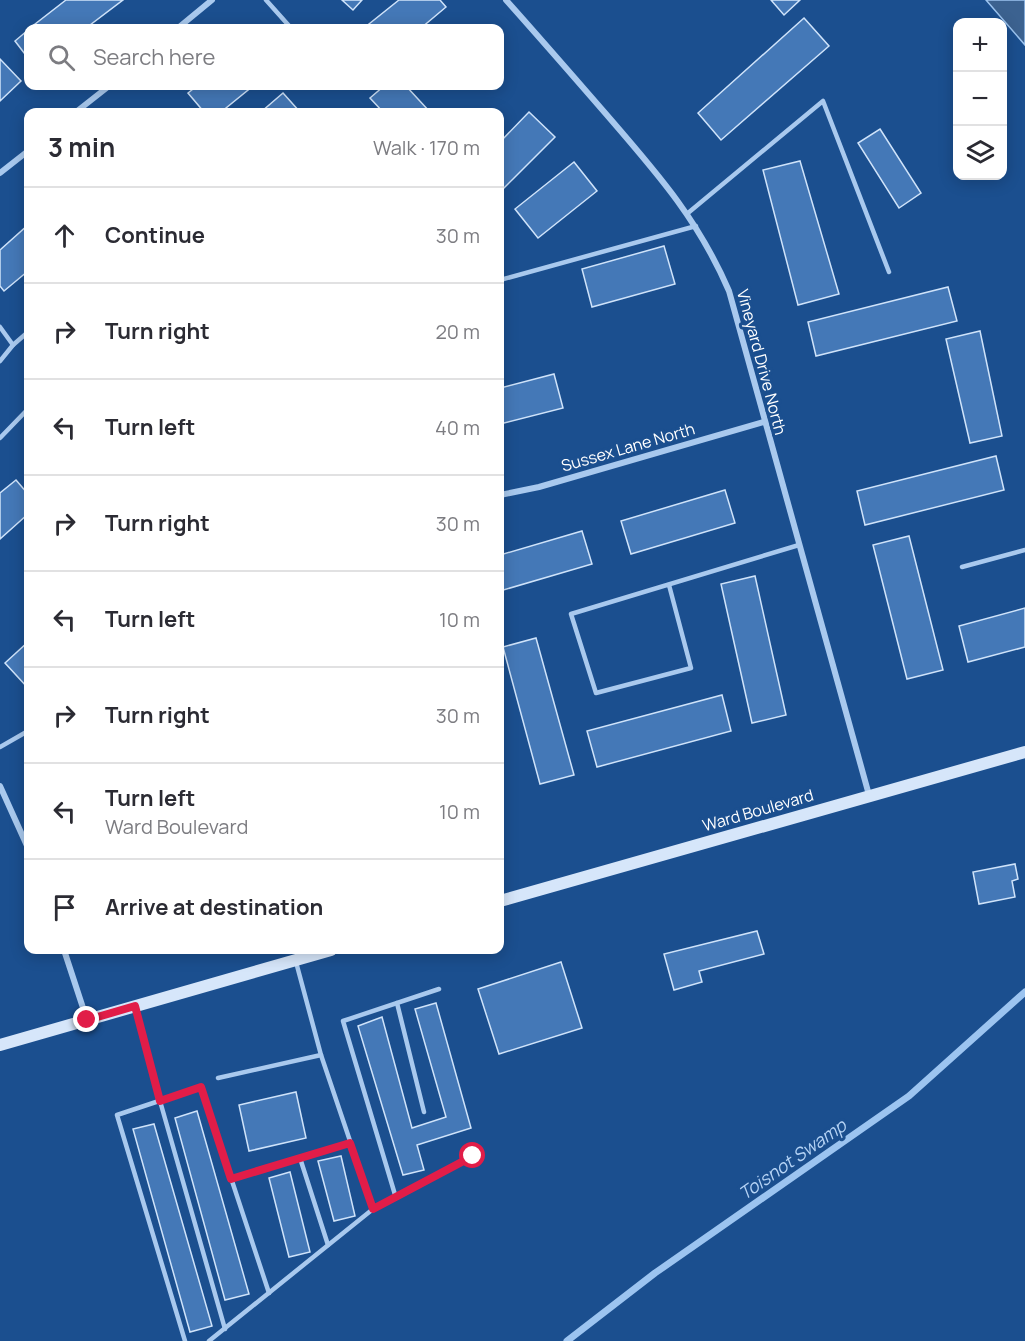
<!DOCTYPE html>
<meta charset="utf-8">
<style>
:root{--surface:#fff;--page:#f7f7f7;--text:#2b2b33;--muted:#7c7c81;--line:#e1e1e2}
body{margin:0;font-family:Manrope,sans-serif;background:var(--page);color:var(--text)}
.controls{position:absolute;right:18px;top:18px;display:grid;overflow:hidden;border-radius:12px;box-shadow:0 3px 15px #0003}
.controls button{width:54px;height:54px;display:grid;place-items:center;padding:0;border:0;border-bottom:2px solid var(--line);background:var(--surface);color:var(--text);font:30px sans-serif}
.stop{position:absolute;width:18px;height:18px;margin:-14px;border:4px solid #e11d48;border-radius:50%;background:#fff}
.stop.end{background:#e11d48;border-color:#fff;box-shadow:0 2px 6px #0008}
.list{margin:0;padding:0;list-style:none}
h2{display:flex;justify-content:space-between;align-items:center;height:78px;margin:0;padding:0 24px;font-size:26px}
h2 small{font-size:20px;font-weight:400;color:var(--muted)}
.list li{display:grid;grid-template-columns:39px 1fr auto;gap:18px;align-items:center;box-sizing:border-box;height:96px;padding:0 24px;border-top:2px solid var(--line)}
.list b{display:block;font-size:22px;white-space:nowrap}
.list p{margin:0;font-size:20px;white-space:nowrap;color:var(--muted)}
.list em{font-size:20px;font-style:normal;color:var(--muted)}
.icon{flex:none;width:33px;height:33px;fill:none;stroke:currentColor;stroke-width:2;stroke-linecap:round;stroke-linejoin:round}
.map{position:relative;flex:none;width:1025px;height:1341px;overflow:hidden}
.search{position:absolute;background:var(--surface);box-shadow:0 3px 15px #0003;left:24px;top:24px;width:480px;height:66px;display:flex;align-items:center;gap:15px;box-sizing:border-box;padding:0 21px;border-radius:12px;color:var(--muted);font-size:22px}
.panel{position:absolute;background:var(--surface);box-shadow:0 3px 15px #0003;left:24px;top:108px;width:480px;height:846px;border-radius:12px}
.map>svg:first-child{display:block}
</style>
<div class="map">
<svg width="1025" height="1341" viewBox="0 0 1025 1341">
<rect width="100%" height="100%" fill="#1b4f8f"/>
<polygon fill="#3c6290" stroke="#9cc4f0" stroke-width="1.5" points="986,0 1025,0 1025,45"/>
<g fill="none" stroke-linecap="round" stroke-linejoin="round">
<polyline stroke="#9cc4f0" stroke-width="7" points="567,1341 655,1273 909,1096 1025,992"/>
</g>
<g fill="#4478b7" stroke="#cfe3fa" stroke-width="1.5">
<polygon points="66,0 123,0 86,28 30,28"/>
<polygon points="342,0 362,0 353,10"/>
<polygon points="399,0 440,0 446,7 421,28 364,28"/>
<polygon points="771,0 800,0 784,15"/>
<polygon points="804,18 829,46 721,140 698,113"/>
<polygon points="28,30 28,58 15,41"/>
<polygon points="0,59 21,81 0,101"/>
<polygon points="197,86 253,86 221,112 204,112 188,93"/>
<polygon points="384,86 406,86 430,112 383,112 370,98"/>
<polygon points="283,93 300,112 261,112"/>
<polygon points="529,112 555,137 502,190 500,188 500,142"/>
<polygon points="880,129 921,193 899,208 858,143"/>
<polygon points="800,161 839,294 798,305 763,170"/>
<polygon points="574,162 597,191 538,238 515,209"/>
<polygon points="28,225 28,271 4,291 0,286 0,250"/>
<polygon points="664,246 675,284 592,307 582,269"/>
<polygon points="948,287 957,321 816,356 808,322"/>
<polygon points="980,331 1002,436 970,443 946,339"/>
<polygon points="554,374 563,408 500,424 500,388"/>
<polygon points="996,456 1004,490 865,525 857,491"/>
<polygon points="16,480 28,494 28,514 0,539 0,493"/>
<polygon points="725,490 735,523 631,554 621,521"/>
<polygon points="582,531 592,564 500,591 500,555"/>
<polygon points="909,536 943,670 907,679 873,545"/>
<polygon points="755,576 786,715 752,723 721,584"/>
<polygon points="1025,608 1025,647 968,662 959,626"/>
<polygon points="536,638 574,775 540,784 503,647"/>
<polygon points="28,642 28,688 5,663"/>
<polygon points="722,695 731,731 597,767 587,731"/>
<polygon points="1015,864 1018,879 1012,881 1015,897 979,904 973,872"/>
<polygon points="757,931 764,954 699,971 702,982 674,990 664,954"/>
<polygon points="561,962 582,1028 499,1054 478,989"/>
<polygon points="436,1003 471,1128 417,1145 424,1170 403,1175 358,1026 382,1017 412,1128 446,1117 415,1009"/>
<polygon points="296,1092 306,1138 249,1151 239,1105"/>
<polygon points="197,1111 249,1294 225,1300 175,1118"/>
<polygon points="154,1124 212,1326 190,1332 133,1129"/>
<polygon points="341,1156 355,1216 334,1221 318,1161"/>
<polygon points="290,1172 310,1252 289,1257 269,1178"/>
</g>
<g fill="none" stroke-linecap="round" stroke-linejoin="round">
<g stroke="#a9c9ee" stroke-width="4.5">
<polyline points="266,0 291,28"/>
<polyline points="688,213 823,101 889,272"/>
<polyline points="500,280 696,226"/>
<polyline points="0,327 13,345"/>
<polyline points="0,361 13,345 28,332"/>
<polyline points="0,438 28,409"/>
<polyline points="962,567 1025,550"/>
<polyline points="669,585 691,668 596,693 571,614 799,545"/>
<polyline points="0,747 28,731"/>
<polyline points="439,989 343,1021 396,1198 473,1156"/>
<polyline points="397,1003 424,1112"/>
<polyline points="136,1007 160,1101 225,1329"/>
<polyline points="218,1078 321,1055"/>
<polyline points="300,1158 328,1245"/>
<polyline points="231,1180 350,1143"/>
<polyline points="373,1209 396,1198"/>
<polyline points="185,1341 117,1115 201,1087 269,1293"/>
<polyline points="209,1341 373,1209 321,1055 296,962"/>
</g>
<g stroke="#a9c9ee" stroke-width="6">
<path d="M506,0C540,38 573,76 606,114C657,173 698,219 729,291L869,795"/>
<polyline points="178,28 212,0"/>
<polyline points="76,112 109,86"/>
<polyline points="0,173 28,151"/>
<polyline points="500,495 539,487 764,422"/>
<polyline points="0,786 28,848"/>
<polyline points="64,950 87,1020"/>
</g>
<g stroke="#d6e6fa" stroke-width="12">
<polyline points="500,901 1025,752"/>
<polyline points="0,1045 331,950"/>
</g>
</g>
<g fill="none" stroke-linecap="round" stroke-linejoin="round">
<polyline stroke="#e11d48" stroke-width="8" points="87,1020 135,1006 160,1101 201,1087 231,1179 350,1143 373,1209 473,1156"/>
</g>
<g text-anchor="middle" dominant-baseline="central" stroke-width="6" stroke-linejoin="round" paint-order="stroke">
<g font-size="16" fill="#fff" stroke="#1b4f8f">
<text transform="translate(762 362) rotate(75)">Vineyard Drive North</text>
<text transform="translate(628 447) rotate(-16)">Sussex Lane North</text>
<text transform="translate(758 810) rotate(-16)">Ward Boulevard</text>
</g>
<g font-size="18" font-style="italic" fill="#b5d3f5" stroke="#1b4f8f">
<text transform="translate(792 1159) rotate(-35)">Toisnot Swamp</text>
</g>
</g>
</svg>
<div class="controls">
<button>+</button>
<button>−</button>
<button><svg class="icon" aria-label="layers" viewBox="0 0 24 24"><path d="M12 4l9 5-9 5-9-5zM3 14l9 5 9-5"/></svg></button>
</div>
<div class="stop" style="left:473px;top:1156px"></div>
<div class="stop end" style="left:87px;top:1020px"></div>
<div class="search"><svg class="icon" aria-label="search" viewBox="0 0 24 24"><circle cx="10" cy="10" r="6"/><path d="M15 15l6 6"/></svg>Search here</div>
<section class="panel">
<h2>3 min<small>Walk · 170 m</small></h2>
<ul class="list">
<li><svg class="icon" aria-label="ahead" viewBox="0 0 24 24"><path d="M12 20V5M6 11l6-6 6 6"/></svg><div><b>Continue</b></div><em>30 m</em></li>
<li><svg class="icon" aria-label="right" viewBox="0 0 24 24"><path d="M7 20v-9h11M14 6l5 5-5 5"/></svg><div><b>Turn right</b></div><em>20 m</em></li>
<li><svg class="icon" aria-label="left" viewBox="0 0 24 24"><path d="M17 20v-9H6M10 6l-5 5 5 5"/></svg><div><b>Turn left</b></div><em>40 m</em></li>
<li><svg class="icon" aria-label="right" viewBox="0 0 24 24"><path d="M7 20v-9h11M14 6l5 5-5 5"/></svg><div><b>Turn right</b></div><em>30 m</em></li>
<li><svg class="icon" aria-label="left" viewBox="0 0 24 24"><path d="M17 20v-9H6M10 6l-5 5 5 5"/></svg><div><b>Turn left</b></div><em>10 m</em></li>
<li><svg class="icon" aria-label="right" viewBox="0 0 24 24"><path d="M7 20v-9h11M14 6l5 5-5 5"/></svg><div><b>Turn right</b></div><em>30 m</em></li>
<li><svg class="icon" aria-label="left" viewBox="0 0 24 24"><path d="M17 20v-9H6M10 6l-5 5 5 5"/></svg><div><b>Turn left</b><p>Ward Boulevard</p></div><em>10 m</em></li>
<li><svg class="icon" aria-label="arrive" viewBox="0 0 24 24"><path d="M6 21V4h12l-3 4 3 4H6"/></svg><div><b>Arrive at destination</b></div></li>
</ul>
</section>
</div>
